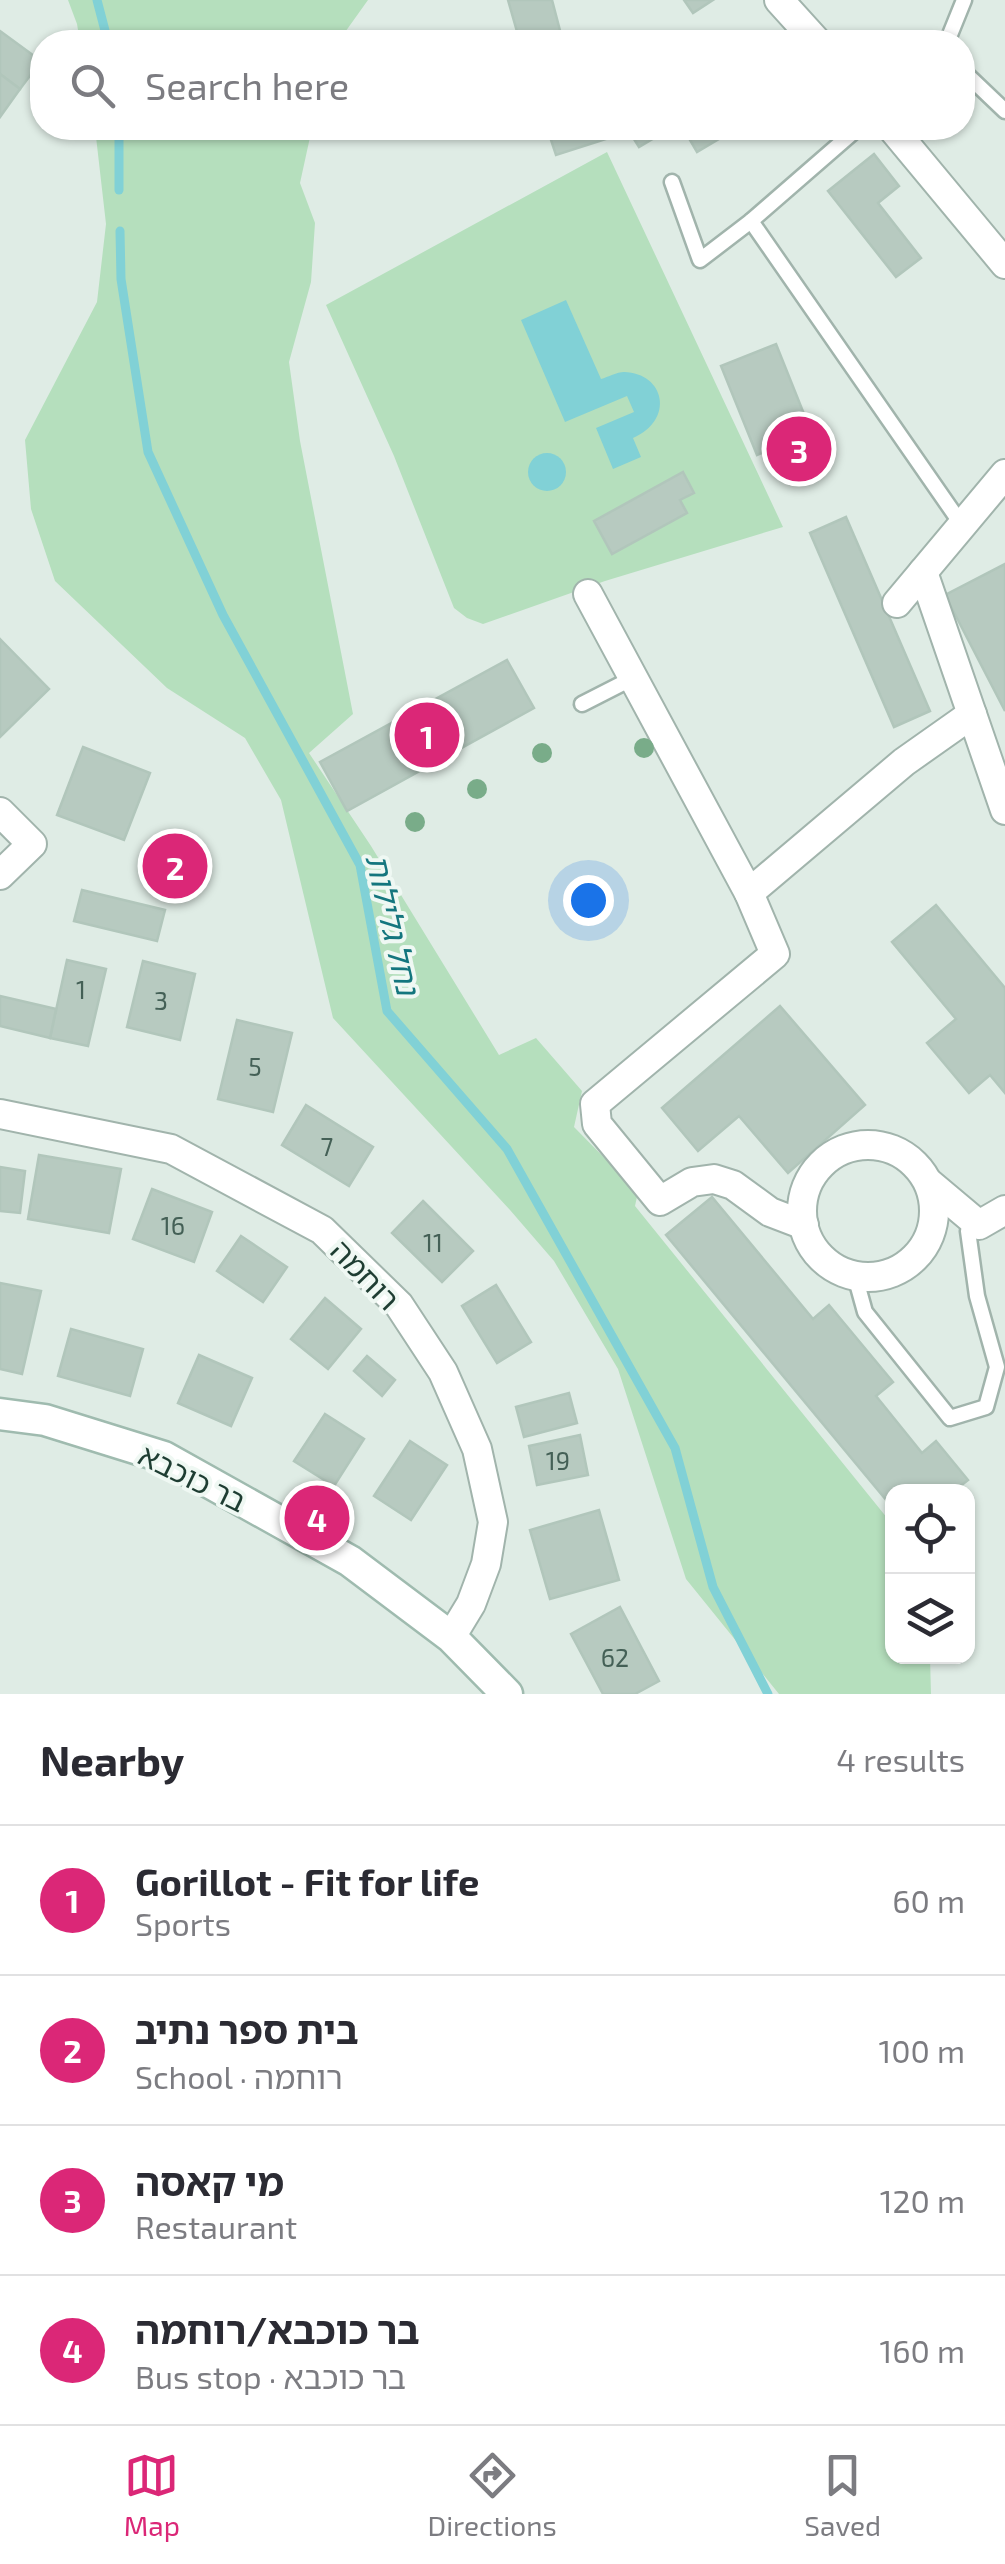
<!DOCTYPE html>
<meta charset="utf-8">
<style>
:root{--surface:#fff;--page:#f7f7f7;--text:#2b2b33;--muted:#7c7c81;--line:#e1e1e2;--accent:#db2777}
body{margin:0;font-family:"Exo 2","Noto Sans Hebrew",sans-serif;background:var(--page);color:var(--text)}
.controls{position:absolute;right:30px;bottom:30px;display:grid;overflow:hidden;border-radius:20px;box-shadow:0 2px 8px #0004}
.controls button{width:90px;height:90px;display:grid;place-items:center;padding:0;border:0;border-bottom:2px solid var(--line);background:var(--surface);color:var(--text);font:50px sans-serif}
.you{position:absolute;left:588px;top:900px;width:35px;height:35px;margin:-25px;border:8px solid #fff;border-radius:50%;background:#1a73e8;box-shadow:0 0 0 15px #1a73e833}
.badge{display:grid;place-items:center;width:65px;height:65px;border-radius:50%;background:var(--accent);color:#fff;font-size:32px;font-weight:700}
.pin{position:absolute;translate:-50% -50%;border:5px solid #fff;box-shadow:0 2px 10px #0006}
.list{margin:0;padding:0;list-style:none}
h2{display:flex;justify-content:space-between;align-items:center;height:130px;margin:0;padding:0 40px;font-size:42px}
h2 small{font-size:32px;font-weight:400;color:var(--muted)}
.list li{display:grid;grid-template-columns:65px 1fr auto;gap:30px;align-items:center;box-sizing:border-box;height:150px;padding:0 40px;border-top:2px solid var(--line)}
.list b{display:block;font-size:38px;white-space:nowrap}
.list p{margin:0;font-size:32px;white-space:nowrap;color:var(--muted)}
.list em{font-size:32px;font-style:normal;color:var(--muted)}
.icon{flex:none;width:55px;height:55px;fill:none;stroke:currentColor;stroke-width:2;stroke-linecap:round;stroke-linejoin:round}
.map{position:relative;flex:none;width:1005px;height:1694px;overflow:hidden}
.search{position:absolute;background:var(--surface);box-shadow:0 2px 8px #0004;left:30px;right:30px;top:30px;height:110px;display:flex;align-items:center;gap:25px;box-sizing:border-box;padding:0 35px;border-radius:40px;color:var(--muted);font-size:38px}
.sheet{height:730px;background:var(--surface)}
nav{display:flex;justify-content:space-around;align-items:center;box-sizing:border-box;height:140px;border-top:2px solid var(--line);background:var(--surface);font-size:28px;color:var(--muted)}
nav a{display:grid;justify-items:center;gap:5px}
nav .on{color:var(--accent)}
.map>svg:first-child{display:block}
</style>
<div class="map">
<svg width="1005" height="1694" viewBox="0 0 1005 1694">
<rect width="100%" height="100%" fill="#dfece5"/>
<g fill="#b5dfbd">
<polygon points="68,0 368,0 338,42 80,42 77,24"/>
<polygon points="95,128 312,128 300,183 315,223 311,282 289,362 300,441 353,714 309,753 371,846 499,1055 536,1038 582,1091 574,1127 638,1192 635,1206 892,1524 892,1656 930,1657 931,1694 779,1694 686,1579 618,1369 554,1261 510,1210 333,1018 281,800 245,738 167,688 55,581 31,509 25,440 97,302 106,224"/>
<polygon points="607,152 783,527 605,581 483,624 467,618 454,608 394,456 326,305"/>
</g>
<g fill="#81d1d6">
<path d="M566,300L601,379C608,377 617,372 624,372C665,373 675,420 633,438L641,457L613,469L596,428L634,412L627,396L565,422L521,320Z"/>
<circle cx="547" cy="472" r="19"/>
</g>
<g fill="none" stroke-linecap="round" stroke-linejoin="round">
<g stroke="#81d1d6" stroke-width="9">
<polyline points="97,0 108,42"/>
<polyline points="119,128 119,190"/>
<polyline points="120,231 121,279 148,452 223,615 360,865 387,1011 507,1149 675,1448 713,1587 768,1694"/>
</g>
</g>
<g fill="#b7cac0" stroke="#b1c6bb" stroke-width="2.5">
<polygon points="508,0 552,0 563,42 520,42"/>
<polygon points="684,0 713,0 693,13"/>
<polygon points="0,31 41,61 20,89 0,74"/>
<polygon points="0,74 20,89 0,117"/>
<polygon points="547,128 602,128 606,139 556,155"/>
<polygon points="627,128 671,128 639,147"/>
<polygon points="683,128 733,128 734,130 697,152"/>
<polygon points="874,154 899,186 878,203 921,258 896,277 828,191"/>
<polygon points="776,344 826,469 790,484 775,447 757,455 721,366"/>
<polygon points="683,472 694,493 680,500 687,513 612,554 594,521"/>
<polygon points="846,517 930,711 894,727 810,533"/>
<polygon points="1005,564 1005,711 945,595"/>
<polygon points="0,639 49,689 0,737"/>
<polygon points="507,660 534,708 347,811 320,762"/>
<polygon points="83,747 150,773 124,840 57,815"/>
<polygon points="82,890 165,910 157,941 74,921"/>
<polygon points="936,905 1005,988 1005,1093 990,1075 969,1093 927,1043 956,1019 892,942"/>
<polygon points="67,960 106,969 88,1046 50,1038"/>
<polygon points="143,961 195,974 180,1040 127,1027"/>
<polygon points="0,996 56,1009 50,1038 0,1026"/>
<polygon points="780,1006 865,1105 788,1173 739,1116 698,1151 662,1108"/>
<polygon points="237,1020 292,1033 273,1112 218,1099"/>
<polygon points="306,1105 373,1147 349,1186 282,1145"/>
<polygon points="39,1155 121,1169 109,1233 28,1219"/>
<polygon points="0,1167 25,1171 20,1213 0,1211"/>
<polygon points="152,1189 212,1212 194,1262 133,1239"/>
<polygon points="712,1197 813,1319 829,1305 893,1382 876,1396 922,1453 936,1441 968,1480 954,1491 892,1491 892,1507 666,1235"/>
<polygon points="423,1201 473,1251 442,1282 392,1233"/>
<polygon points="241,1236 287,1267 263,1302 217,1271"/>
<polygon points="0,1283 41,1291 22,1374 0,1369"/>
<polygon points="496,1285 531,1342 497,1363 462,1306"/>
<polygon points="325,1298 361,1329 328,1369 291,1339"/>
<polygon points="71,1329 143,1349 130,1396 58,1376"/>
<polygon points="199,1355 252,1378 231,1426 178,1403"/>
<polygon points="367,1356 395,1380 382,1396 354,1371"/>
<polygon points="569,1393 577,1423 524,1437 516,1407"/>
<polygon points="325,1414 364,1439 334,1486 294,1461"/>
<polygon points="580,1435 588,1475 537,1485 529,1446"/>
<polygon points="410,1441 447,1465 411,1520 374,1496"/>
<polygon points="599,1510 619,1580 550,1599 530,1530"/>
<polygon points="620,1607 659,1681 635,1694 603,1694 571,1634"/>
</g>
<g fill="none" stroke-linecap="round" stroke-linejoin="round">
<defs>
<g id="lane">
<polyline points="947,42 964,0"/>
<polyline points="962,70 1005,111"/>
<polyline points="858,128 751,221 962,525"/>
<polyline points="672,182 700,260 751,221"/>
<polyline points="582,704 633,678"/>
<polyline points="855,1276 865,1312 950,1418 986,1407 997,1367 977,1296 968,1231"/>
</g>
<g id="street">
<polyline points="779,0 817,42"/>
<polyline points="892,128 1005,264"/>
<polyline points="923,572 1005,810"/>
<polyline points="588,594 749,893"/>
<polyline points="897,603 1005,474"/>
<polyline points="0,812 32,844 0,875"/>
<polyline points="0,1114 171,1149 322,1230 399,1305 443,1372 477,1449 493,1522 486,1564 471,1604 451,1637"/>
<circle cx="868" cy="1211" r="66"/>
<polyline points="929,1183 979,1225 1005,1210"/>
<polyline points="804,1225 770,1212 733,1185 714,1179 692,1182 660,1201 597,1124 595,1104 775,954 749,893 904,762 972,714"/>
</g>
<polyline id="secondary" points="0,1414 45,1420 164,1457 350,1561 451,1637 507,1694"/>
</defs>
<use href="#lane" stroke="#a1b4ac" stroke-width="19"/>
<use href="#street" stroke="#a1b4ac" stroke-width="32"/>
<use href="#secondary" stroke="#9fbbaf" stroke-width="35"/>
<use href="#lane" stroke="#fff" stroke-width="14"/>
<use href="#street" stroke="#fff" stroke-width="28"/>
<use href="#secondary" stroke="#fff" stroke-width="30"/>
</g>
<g fill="#79ac89">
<circle cx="644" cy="748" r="10"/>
<circle cx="542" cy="753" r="10"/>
<circle cx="477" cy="789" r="10"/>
<circle cx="415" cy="822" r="10"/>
</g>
<g text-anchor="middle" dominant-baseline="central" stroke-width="8" stroke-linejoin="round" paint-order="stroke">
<g font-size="25" fill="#446056">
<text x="81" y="989">1</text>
<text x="161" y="1000">3</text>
<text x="255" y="1066">5</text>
<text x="327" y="1146">7</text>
<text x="173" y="1225">16</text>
<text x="433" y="1242">11</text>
<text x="558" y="1460">19</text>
<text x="615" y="1657">62</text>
</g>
<g font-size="30" fill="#1e3d32" stroke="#eff8f3">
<text transform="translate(366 1274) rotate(46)">רוחמה</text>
<text transform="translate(193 1477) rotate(26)">בר כוכבא</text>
</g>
<g font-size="32" font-style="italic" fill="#14767e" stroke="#eff8f3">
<text transform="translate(394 924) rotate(77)">נחל גלילות</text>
</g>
</g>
</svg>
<div class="controls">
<button><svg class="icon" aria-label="locate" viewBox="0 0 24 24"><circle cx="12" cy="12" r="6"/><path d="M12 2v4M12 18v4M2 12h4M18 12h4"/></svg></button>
<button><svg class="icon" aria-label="layers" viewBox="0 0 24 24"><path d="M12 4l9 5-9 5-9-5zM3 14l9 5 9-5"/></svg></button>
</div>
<div class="you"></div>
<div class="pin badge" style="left:427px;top:735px">1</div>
<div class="pin badge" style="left:175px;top:866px">2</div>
<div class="pin badge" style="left:799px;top:449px">3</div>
<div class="pin badge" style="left:317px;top:1518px">4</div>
<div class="search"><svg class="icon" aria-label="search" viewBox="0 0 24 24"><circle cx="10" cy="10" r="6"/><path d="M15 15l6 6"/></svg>Search here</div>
</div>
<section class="sheet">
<h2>Nearby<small>4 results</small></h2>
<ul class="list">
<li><span class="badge">1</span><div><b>Gorillot - Fit for life</b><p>Sports</p></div><em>60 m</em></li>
<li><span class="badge">2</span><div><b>בית ספר נתיב</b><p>School · רוחמה</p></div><em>100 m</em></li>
<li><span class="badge">3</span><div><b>מי קאסה</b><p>Restaurant</p></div><em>120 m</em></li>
<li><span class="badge">4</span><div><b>בר כוכבא/רוחמה</b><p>Bus stop · בר כוכבא</p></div><em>160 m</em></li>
</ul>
</section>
<nav>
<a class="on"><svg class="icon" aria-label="map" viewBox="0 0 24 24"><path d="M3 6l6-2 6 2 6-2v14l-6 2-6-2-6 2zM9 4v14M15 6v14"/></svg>Map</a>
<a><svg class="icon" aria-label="directions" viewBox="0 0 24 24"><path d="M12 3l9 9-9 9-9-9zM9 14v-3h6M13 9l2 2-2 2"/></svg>Directions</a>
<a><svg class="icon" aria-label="saved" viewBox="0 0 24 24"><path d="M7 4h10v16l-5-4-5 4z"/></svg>Saved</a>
</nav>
